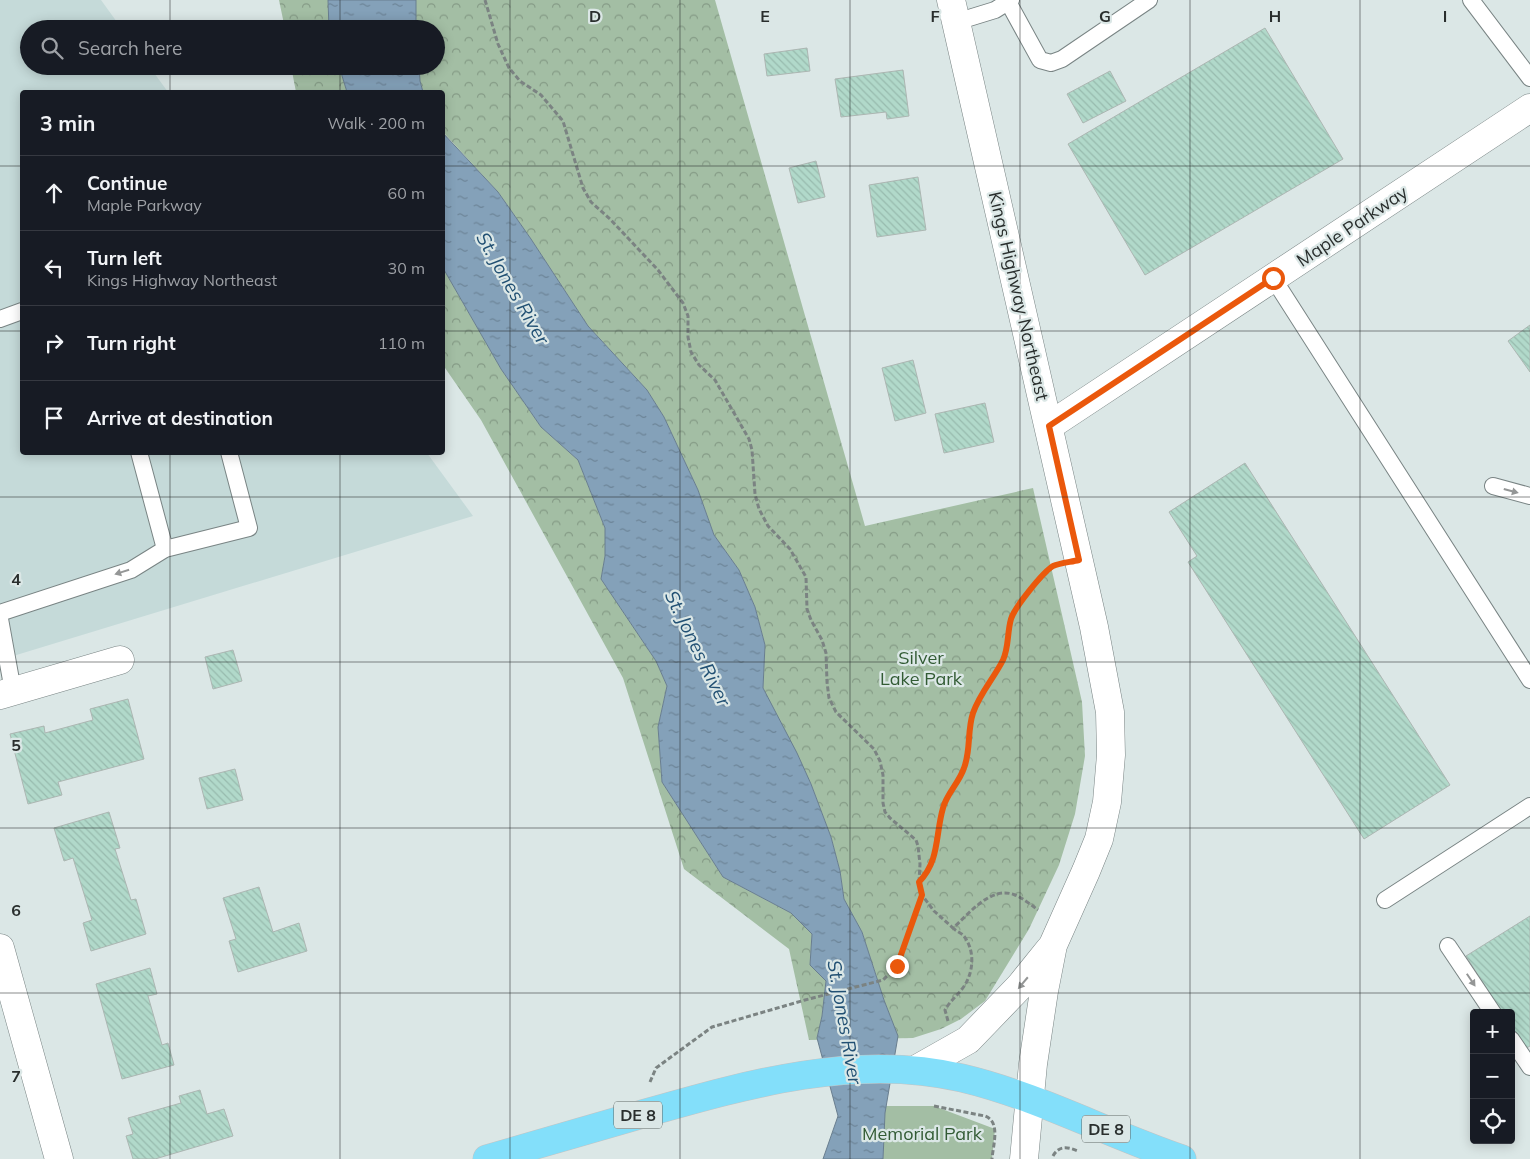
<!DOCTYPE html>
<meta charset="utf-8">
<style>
:root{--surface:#171b24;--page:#20242c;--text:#f1f3f6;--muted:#9ea1a6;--line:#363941}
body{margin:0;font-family:Mulish,sans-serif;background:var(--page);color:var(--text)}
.controls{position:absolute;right:15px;bottom:15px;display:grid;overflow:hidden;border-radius:5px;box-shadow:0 2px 12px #0003}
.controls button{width:45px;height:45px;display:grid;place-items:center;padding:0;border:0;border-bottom:1px solid var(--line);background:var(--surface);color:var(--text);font:25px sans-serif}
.stop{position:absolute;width:15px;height:15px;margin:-11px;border:4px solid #ea580c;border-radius:50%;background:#fff}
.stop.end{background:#ea580c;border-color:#fff;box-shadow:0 1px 5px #0008}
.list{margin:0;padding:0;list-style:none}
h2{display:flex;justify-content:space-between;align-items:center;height:65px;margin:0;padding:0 20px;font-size:21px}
h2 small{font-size:16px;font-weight:400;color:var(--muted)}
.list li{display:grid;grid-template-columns:32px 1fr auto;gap:15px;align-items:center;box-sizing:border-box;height:75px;padding:0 20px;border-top:1px solid var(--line)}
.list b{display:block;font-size:19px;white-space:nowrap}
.list p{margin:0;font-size:16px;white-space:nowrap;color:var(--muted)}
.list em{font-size:16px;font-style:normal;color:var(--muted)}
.icon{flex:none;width:28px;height:28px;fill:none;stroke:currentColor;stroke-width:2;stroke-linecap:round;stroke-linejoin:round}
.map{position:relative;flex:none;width:1530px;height:1159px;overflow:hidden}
.search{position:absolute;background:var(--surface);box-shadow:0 2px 12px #0003;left:20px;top:20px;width:425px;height:55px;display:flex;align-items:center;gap:12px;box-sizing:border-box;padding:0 18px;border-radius:28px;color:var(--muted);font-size:19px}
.panel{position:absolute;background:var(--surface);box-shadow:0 2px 12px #0003;left:20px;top:90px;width:425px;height:365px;border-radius:5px}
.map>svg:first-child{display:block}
</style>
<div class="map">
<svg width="1530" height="1159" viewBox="0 0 1530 1159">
<defs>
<pattern id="forest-crowns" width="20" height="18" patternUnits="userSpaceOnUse" patternTransform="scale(1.25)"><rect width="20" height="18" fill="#a3bea4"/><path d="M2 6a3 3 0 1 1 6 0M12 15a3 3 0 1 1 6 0" fill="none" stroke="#859b86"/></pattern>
<pattern id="water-ripples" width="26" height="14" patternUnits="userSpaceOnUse" patternTransform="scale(1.25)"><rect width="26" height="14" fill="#84a1b9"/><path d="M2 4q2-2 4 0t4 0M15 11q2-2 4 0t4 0" fill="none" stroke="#6c8497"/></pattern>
<pattern id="building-back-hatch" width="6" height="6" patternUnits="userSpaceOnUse" patternTransform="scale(1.25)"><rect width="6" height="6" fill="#b1d9ca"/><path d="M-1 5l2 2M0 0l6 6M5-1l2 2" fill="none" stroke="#98bbae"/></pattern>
</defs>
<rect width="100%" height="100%" fill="#dbe7e6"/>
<polygon fill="#c5dad9" points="0,0 101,0 122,29 29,29 29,66 149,66 168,92 22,92 22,452 427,453 473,516 0,660"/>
<g fill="url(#forest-crowns)">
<polygon points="279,0 328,0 329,29 285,29"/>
<polygon points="416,0 715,0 865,526 1033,488 1082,702 1085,756 1075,814 1059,865 1029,929 985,1001 961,1019 941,1029 913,1038 809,1040 789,949 684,869 623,678 481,420 443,365 443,268 501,369 541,427 578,460 605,528 605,556 601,579 656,661 667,686 658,727 662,782 723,877 791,913 812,934 810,965 826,981 822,1016 817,1038 897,1036 884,1000 862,932 844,899 840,871 831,837 811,784 763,688 765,645 755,607 739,570 714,535 698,490 664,417 647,390 588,326 531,239 498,192 443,132 442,92 423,92 420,81 419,66 436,66 436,29 416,29"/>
<polygon points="291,66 339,66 347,92 296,92"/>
</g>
<polygon fill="#a3bea4" points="885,1106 934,1106 995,1129 992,1159 883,1159"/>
<g fill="url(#water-ripples)" stroke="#697e8f">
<polygon points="328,0 416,0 416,29 329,29"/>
<polygon points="339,66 419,66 420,81 423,92 347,92"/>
<polygon points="442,132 498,192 531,239 588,326 647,390 664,417 698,490 714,535 739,570 755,607 765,645 763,688 797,753 811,784 831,837 840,871 844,899 862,932 884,1000 898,1036 885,1113 883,1159 823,1159 838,1116 817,1038 822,1016 826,981 810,965 812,934 791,913 723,877 662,782 658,727 667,686 656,661 601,579 605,556 605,528 578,460 541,427 501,369 443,268"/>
</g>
<g fill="url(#building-back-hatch)" stroke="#acb6b2">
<polygon points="1265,28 1343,159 1145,275 1068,144"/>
<polygon points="807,48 810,71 767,76 764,54"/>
<polygon points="903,70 909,116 887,119 886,112 841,117 835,79"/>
<polygon points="1110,71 1126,101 1083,123 1067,94"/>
<polygon points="816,161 825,197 798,203 789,168"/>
<polygon points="918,177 926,230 877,237 869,185"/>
<polygon points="1530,325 1530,372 1508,341"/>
<polygon points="913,360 926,413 895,421 882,368"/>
<polygon points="985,403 994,442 944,453 935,414"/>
<polygon points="1245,463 1450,785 1364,839 1188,562 1197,556 1169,512"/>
<polygon points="233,650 242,681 213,689 205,657"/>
<polygon points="128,699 144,759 58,782 62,795 28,804 10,734 44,726 45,733 93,720 90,709"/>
<polygon points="235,769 243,800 207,809 199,778"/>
<polygon points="109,812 120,848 115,849 131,900 136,899 146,934 91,951 83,923 92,920 73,858 64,861 54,828"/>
<polygon points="259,887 273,932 299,923 307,951 238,972 229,941 236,939 223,898"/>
<polygon points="1530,916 1530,1046 1525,1049 1511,1027 1511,1013 1502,1013 1466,956"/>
<polygon points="150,968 157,994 148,996 162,1045 168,1043 174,1065 122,1079 96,984"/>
<polygon points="200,1090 207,1114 224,1109 233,1136 155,1159 133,1159 126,1136 133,1134 128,1118 181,1103 179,1096"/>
</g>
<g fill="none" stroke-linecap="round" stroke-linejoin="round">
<defs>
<g id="lane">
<polyline points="1007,0 1040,60 1051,63 1062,59 1149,0"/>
<polyline points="1471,0 1530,78"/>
<polyline points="956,22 995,10 1011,0"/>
<polyline points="1273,278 1530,680"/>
<polyline points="0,319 22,311"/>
<polyline points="139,452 165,549"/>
<polyline points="1493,486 1530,496"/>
<polyline points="0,613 131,570 165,549 249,528 229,452"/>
<polyline points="0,619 13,691"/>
<polyline points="1385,900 1530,806"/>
<polyline points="1448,946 1493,1013"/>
<polyline points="1511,1039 1530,1067"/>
</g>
<g id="street">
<polyline points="951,0 1094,627 1110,712 1111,755 1107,802 1099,839 1086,871 1053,945 1044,991 1033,1064 1024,1159"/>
<polyline points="1049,426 1530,108"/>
<polyline points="0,695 120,660"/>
<polyline points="0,948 59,1159"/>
<polyline points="915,1070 968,1040 1020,986 1049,950"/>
</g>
<path id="highway" d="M487,1159C540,1144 593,1128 646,1113C748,1084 857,1053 962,1078C1038,1096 1108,1134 1182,1159"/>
</defs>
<use href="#lane" stroke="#798484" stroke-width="18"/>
<use href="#street" stroke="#798484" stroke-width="29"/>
<use href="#highway" stroke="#c3c4c4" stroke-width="29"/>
<g stroke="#7b8382" stroke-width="3" stroke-dasharray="5 2.5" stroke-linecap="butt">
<polyline points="485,0 498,44 509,68 520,81 541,95 563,121 583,188 591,202 610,219 658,270 683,303 688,316 688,337 691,352 699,365 715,380 749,439 752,450 755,494 759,509 768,526 790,549 806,577 807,609 811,620 822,640 826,653 827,682 829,698 836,712 874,749 880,761 883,775 883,803 885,812 890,818 916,840 918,846 920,864 919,882 922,895 934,911 953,928"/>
<path d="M919,882C941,859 935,834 943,807C948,791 960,781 964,767C970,750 967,732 973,714C978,694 993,679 1002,661C1009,647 1006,631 1012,617C1018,600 1040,579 1053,567"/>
<path d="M948,1021L945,1010C951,999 962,992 967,981C974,967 974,948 963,935C961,933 956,931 953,928C969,914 991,885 1015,895C1023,898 1031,905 1038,910"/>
<polyline points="650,1082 656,1068 712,1027 805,1000 883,980 897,966 922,896"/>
<path d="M934,1106L985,1116C1001,1122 993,1145 992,1159"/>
<path d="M1053,1156C1059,1145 1068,1147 1078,1151"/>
</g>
<use href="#lane" stroke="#fff" stroke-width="16"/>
<use href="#street" stroke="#fff" stroke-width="28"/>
<use href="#highway" stroke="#83dffa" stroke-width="28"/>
</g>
<defs><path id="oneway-solid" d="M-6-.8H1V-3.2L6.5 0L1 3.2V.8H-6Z" transform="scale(1.25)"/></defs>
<g fill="#949696">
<use href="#oneway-solid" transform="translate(1511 491) rotate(15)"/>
<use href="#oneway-solid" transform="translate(122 572) rotate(162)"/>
<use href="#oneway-solid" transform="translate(1471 980) rotate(56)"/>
<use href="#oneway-solid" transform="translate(1023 983) rotate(130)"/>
</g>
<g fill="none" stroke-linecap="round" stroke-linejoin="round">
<path stroke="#ea580c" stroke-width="6" d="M897,966L922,895L919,882C940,860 935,836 943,808C947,793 959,783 964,768C971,750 967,731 973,713C980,693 994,678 1003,660C1009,647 1007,633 1011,619C1014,608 1043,572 1053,566C1060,563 1071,562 1079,560L1049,426L1273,278"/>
</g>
<path fill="none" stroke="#292e2d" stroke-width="1" stroke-opacity="0.55" d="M170,0V29M340,0V29M510,0V1159M680,0V1159M850,0V1159M1020,0V1159M1190,0V1159M1360,0V1159M170,66V92M340,66V92M0,166H22M442,166H1530M0,331H22M442,331H1530M170,452V1159M340,452V1159M0,497H1530M0,662H1530M0,828H1530M0,993H1530"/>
<g text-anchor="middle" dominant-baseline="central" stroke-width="4.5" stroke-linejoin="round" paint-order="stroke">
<g fill="#dbe7e6" stroke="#5e6664" stroke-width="1">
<rect x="614" y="1101.5" width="48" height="27" rx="4"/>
<rect x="1082" y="1115.5" width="48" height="27" rx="4"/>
</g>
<g font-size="16" font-weight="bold" fill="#292e2d">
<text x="638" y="1115">DE 8</text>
<text x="1106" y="1129">DE 8</text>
</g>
<g font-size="18" fill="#292e2d" stroke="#dbe7e6">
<text transform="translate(1352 226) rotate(-34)">Maple Parkway</text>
<text transform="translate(1019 296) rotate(77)">Kings Highway Northeast</text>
</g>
<g font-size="18" fill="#325b34" stroke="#dbe7e6">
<text x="921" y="657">Silver<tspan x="921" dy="21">Lake Park</tspan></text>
<text x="922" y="1133">Memorial Park</text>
</g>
<g font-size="19" font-style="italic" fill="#215073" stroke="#dbe7e6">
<text transform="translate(513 288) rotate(60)">St. Jones River</text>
<text transform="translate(698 648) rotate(64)">St. Jones River</text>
<text transform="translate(845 1022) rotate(80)">St. Jones River</text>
</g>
</g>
<g font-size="16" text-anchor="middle" font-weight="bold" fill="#292e2d" stroke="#dbe7e6" stroke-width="4.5" stroke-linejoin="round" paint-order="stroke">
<text x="595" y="22">D</text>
<text x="765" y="22">E</text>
<text x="935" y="22">F</text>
<text x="1105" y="22">G</text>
<text x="1275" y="22">H</text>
<text x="1445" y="22">I</text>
<text x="16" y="585">4</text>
<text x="16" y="751">5</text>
<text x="16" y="916">6</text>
<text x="16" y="1082">7</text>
</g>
</svg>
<div class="controls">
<button>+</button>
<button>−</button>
<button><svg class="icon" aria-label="locate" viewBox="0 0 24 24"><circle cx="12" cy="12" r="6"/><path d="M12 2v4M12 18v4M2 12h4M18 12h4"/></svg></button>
</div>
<div class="stop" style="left:1273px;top:278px"></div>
<div class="stop end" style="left:897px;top:966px"></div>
<div class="search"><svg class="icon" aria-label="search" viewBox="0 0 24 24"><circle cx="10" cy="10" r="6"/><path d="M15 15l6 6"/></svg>Search here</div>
<section class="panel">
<h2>3 min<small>Walk · 200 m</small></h2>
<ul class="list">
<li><svg class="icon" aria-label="ahead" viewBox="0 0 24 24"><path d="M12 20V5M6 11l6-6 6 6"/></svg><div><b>Continue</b><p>Maple Parkway</p></div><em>60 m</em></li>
<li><svg class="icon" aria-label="left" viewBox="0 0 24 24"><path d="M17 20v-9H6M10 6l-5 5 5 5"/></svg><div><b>Turn left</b><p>Kings Highway Northeast</p></div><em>30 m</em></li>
<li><svg class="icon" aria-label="right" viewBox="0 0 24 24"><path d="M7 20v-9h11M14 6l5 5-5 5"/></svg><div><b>Turn right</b></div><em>110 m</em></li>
<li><svg class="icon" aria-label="arrive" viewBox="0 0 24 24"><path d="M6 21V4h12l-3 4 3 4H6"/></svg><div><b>Arrive at destination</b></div></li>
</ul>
</section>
</div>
